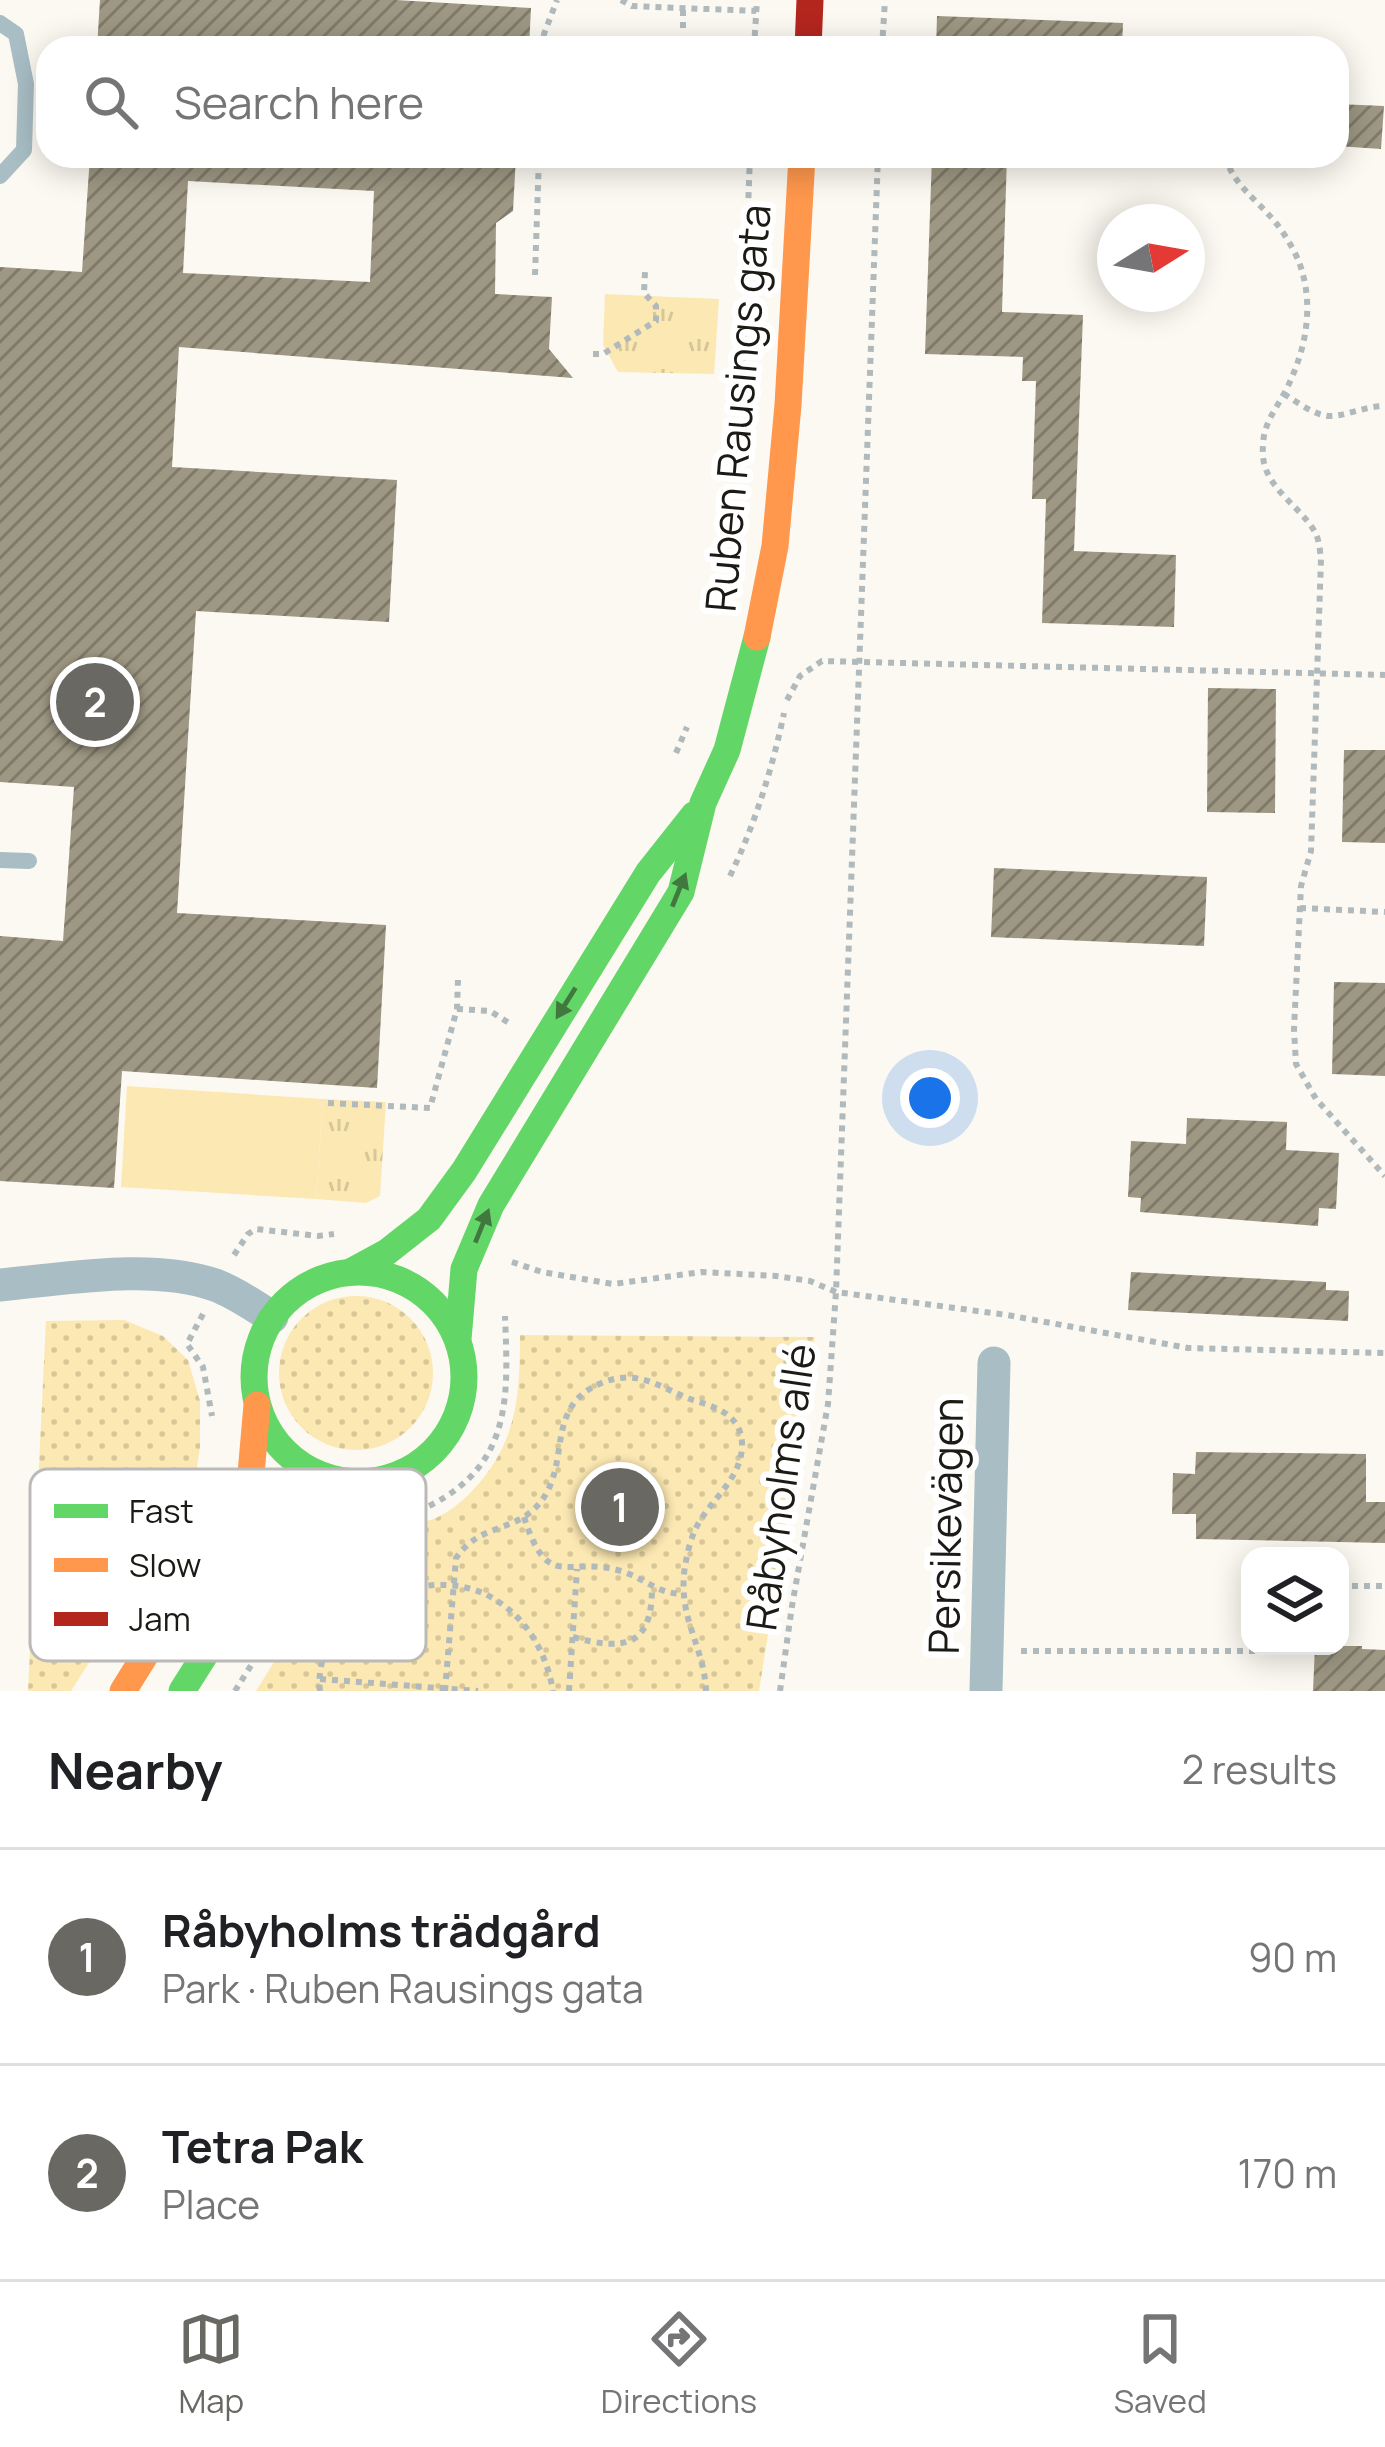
<!DOCTYPE html>
<meta charset="utf-8">
<style>
:root{--surface:#fff;--page:#f6f6f6;--text:#202124;--muted:#757577;--line:#e0e0e0;--accent:#6a6862}
body{margin:0;font-family:Manrope,sans-serif;background:var(--page);color:var(--text)}
.controls{position:absolute;right:36px;bottom:36px;display:grid;overflow:hidden;border-radius:24px;box-shadow:0 6px 30px #0003}
.controls button{width:108px;height:108px;display:grid;place-items:center;padding:0;border:0;border-bottom:3px solid var(--line);background:var(--surface);color:var(--text);font:60px sans-serif}
.compass{position:absolute;left:1097px;top:204px;width:108px;height:108px;border-radius:50%;background:var(--surface);box-shadow:0 6px 30px #0003;rotate:79deg}
.you{position:absolute;left:930px;top:1098px;width:42px;height:42px;margin:-30px;border:9px solid #fff;border-radius:50%;background:#1a73e8;box-shadow:0 0 0 18px #1a73e833}
.badge{display:grid;place-items:center;width:78px;height:78px;border-radius:50%;background:var(--accent);color:#fff;font-size:39px;font-weight:700}
.pin{position:absolute;translate:-50% -50%;border:6px solid #fff;box-shadow:0 3px 12px #0006}
.list{margin:0;padding:0;list-style:none}
h2{display:flex;justify-content:space-between;align-items:center;height:156px;margin:0;padding:0 48px;font-size:51px}
h2 small{font-size:39px;font-weight:400;color:var(--muted)}
.list li{display:grid;grid-template-columns:78px 1fr auto;gap:36px;align-items:center;box-sizing:border-box;height:216px;padding:0 48px;border-top:3px solid var(--line)}
.list b{display:block;font-size:45px;white-space:nowrap}
.list p{margin:0;font-size:39px;white-space:nowrap;color:var(--muted)}
.list em{font-size:39px;font-style:normal;color:var(--muted)}
.icon{flex:none;width:66px;height:66px;fill:none;stroke:currentColor;stroke-width:2;stroke-linecap:round;stroke-linejoin:round}
.map{position:relative;flex:none;width:1385px;height:1691px;overflow:hidden}
.search{position:absolute;background:var(--surface);box-shadow:0 6px 30px #0003;left:36px;right:36px;top:36px;height:132px;display:flex;align-items:center;gap:30px;box-sizing:border-box;padding:0 42px;border-radius:36px;color:var(--muted);font-size:45px}
.sheet{height:588px;background:var(--surface)}
nav{display:flex;justify-content:space-around;align-items:center;box-sizing:border-box;height:168px;border-top:3px solid var(--line);background:var(--surface);font-size:33px;color:var(--muted)}
nav a{display:grid;justify-items:center;gap:6px}
nav .on{color:var(--accent)}
.map>svg:first-child{display:block}
</style>
<div class="map">
<svg width="1385" height="1691" viewBox="0 0 1385 1691">
<defs>
<pattern id="grass-dots" width="8" height="8" patternUnits="userSpaceOnUse" patternTransform="scale(3)"><rect width="8" height="8" fill="#fce8b2"/><path d="M2 2h.1M6 6h.1" fill="none" stroke="#d7c698" stroke-width="1.8" stroke-linecap="round"/></pattern>
<pattern id="park-tufts" width="24" height="20" patternUnits="userSpaceOnUse" patternTransform="scale(3)"><rect width="24" height="20" fill="#fce8b2"/><path d="M3 7l-1-3M5 7V3M7 7l1-3M15 17l-1-3M17 17v-4M19 17l1-3" fill="none" stroke="#d7c698"/></pattern>
<pattern id="building-hatch" width="6" height="6" patternUnits="userSpaceOnUse" patternTransform="scale(3)"><rect width="6" height="6" fill="#9d9783"/><path d="M-1 1l2-2M0 6l6-6M5 7l2-2" fill="none" stroke="#7f7a6a"/></pattern>
</defs>
<rect width="100%" height="100%" fill="#fcf9f2"/>
<g fill="url(#grass-dots)">
<circle cx="356" cy="1373" r="77"/>
<polygon points="124,1320 163,1336 188,1360 200,1401 200,1447 194,1487 156,1557 71,1691 28,1691 46,1321"/>
<path d="M520,1335L815,1337L759,1691H256L347,1545C355,1541 364,1535 372,1532C393,1526 415,1527 436,1518C449,1512 463,1501 473,1490C517,1443 520,1397 520,1335Z"/>
</g>
<g fill="url(#park-tufts)">
<polygon points="605,294 719,299 714,374 618,372 603,345"/>
<polygon points="323,1099 386,1102 380,1196 366,1203 316,1199"/>
</g>
<polygon fill="#fce8b2" points="127,1086 323,1099 316,1199 121,1187"/>
<g fill="url(#building-hatch)" fill-rule="evenodd">
<polygon points="100,0 396,0 531,8 529,48 97,48"/>
<polygon points="937,16 1123,23 1122,48 936,48"/>
<polygon points="1337,104 1384,106 1381,149 1337,146"/>
<path d="M90,156H516L513,211L496,223L495,294L552,297L549,349L573,378L179,347L172,467L397,480L389,622L196,611L177,913L386,925L377,1088L122,1071L114,1188L0,1181V936L63,941L74,787L0,782V267L82,272ZM188,181L374,191L370,282L183,273Z"/>
<polygon points="932,156 1007,156 1002,312 1083,315 1074,551 1176,555 1174,627 1042,623 1046,499 1032,499 1036,381 1022,381 1023,357 925,354"/>
<polygon points="1208,688 1276,689 1275,813 1207,812"/>
<polygon points="1344,750 1385,750 1385,843 1342,842"/>
<polygon points="994,868 1207,877 1204,946 991,937"/>
<polygon points="1334,982 1385,983 1385,1076 1332,1074"/>
<polygon points="1187,1118 1287,1122 1286,1150 1339,1153 1336,1209 1319,1208 1318,1226 1140,1212 1141,1198 1128,1197 1131,1141 1186,1144"/>
<polygon points="1131,1272 1326,1282 1326,1290 1349,1291 1348,1321 1128,1310"/>
<polygon points="1196,1452 1366,1454 1366,1502 1385,1502 1385,1543 1196,1539 1196,1514 1172,1514 1173,1473 1195,1474"/>
<polygon points="1315,1646 1362,1646 1362,1649 1385,1650 1385,1691 1313,1691"/>
</g>
<g fill="none" stroke-linecap="round" stroke-linejoin="round">
<g stroke="#b0babc" stroke-width="6" stroke-dasharray="6 6" stroke-linecap="butt">
<polyline points="621,0 632,6 756,11"/>
<polyline points="683,28 683,8"/>
<polyline points="543,48 544,34 557,0"/>
<polyline points="754,48 757,0"/>
<polyline points="882,48 885,0"/>
<path d="M1226,156C1230,180 1253,197 1269,215C1280,226 1293,247 1299,262C1315,305 1306,349 1287,388C1274,414 1261,424 1263,456C1265,488 1301,507 1315,532C1319,539 1320,551 1321,559L1311,851L1301,886L1294,1029L1296,1064L1316,1099L1385,1176"/>
<polyline points="535,275 539,156"/>
<polyline points="593,354 603,354 656,321 656,306 644,293 645,272"/>
<path d="M1284,394C1297,402 1312,414 1328,416C1343,417 1365,406 1385,406"/>
<polyline points="739,450 750,156"/>
<polyline points="787,700 800,676 822,661 1385,675"/>
<polyline points="676,753 687,727"/>
<path d="M730,876C755,824 772,770 784,713"/>
<polyline points="1300,908 1385,912"/>
<polyline points="457,1009 490,1011 509,1023"/>
<polyline points="328,1103 430,1108 457,1009 458,980"/>
<polyline points="234,1255 248,1234 256,1229 318,1236 334,1234"/>
<polyline points="512,1262 542,1272 613,1284 702,1272 776,1276 810,1281 836,1292 1007,1315 1188,1348 1385,1353"/>
<polyline points="203,1314 187,1344 203,1367 212,1416"/>
<path d="M524,1517C548,1593 567,1555 621,1571C644,1578 658,1594 683,1594"/>
<path d="M360,1526C384,1520 411,1515 433,1504C513,1462 508,1393 505,1316"/>
<polyline points="1340,1586 1385,1586"/>
<path d="M573,1637C624,1651 652,1647 652,1588"/>
<polyline points="1021,1651 1277,1651 1278,1646"/>
<polyline points="320,1679 478,1691"/>
<polyline points="235,1691 265,1643"/>
<path d="M320,1691C311,1611 421,1564 485,1594C524,1613 546,1650 553,1691"/>
<path d="M445,1691L456,1558C480,1523 513,1533 538,1505C574,1464 541,1406 604,1382C614,1378 628,1376 640,1379C660,1383 678,1396 699,1402C720,1408 741,1418 742,1443C743,1479 709,1500 695,1530C690,1541 687,1555 685,1566C677,1619 704,1644 706,1691"/>
<polyline points="569,1691 577,1569"/>
<polyline points="780,1691 792,1606 828,1404 836,1292 878,156"/>
</g>
<g stroke="#a8bdc4" stroke-width="16">
<polyline points="0,23 16,34 26,84 24,150 0,176"/>
<polyline points="0,860 29,861"/>
</g>
<g stroke="#a8bdc4" stroke-width="33">
<path d="M0,1285C67,1279 150,1263 215,1285C235,1292 254,1306 272,1317"/>
<polyline points="986,1691 994,1363"/>
</g>
<g stroke="#63d668" stroke-width="27">
<polyline points="352,1271 387,1252 429,1219 464,1171 648,873 694,815"/>
<circle cx="359" cy="1377" r="105"/>
<polyline points="458,1339 464,1269 491,1205 681,892 703,803 727,750 757,637"/>
<polyline points="182,1691 285,1528 306,1507 347,1483"/>
</g>
<g stroke="#ff974d" stroke-width="27">
<polyline points="757,637 775,546 788,405 802,156"/>
<polyline points="123,1691 240,1502 251,1474 257,1405"/>
</g>
<polyline stroke="#b3261e" stroke-width="27" points="808,48 810,0"/>
</g>
<defs><path id="oneway-solid" d="M-6-.8H1V-3.2L6.5 0L1 3.2V.8H-6Z" transform="scale(3)"/></defs>
<g fill="#40783e">
<use href="#oneway-solid" transform="translate(679 890) rotate(-68)"/>
<use href="#oneway-solid" transform="translate(566 1003) rotate(122)"/>
<use href="#oneway-solid" transform="translate(482 1226) rotate(-68)"/>
</g>
<g text-anchor="middle" dominant-baseline="central" stroke-width="12" stroke-linejoin="round" paint-order="stroke">
<g font-size="42" fill="#1c1a15" stroke="#fff">
<text transform="translate(737 408) rotate(-85)">Ruben Rausings gata</text>
<text transform="translate(780 1487) rotate(-82)">Råbyholms allé</text>
<text transform="translate(945 1526) rotate(-89)">Persikevägen</text>
</g>
</g>
<rect x="30" y="1469" width="396" height="192" rx="18" fill="#fff" stroke="#bbbab9" stroke-width="3"/>
<rect x="54" y="1504" width="54" height="14" fill="#63d668"/>
<rect x="54" y="1558" width="54" height="14" fill="#ff974d"/>
<rect x="54" y="1612" width="54" height="14" fill="#b3261e"/>
<g font-size="33" fill="#1c1a15">
<text x="129" y="1523">Fast</text>
<text x="129" y="1577">Slow</text>
<text x="129" y="1631">Jam</text>
</g>
</svg>
<div class="controls">
<button><svg class="icon" aria-label="layers" viewBox="0 0 24 24"><path d="M12 4l9 5-9 5-9-5zM3 14l9 5 9-5"/></svg></button>
</div>
<svg class="compass" viewBox="-18 -18 36 36"><path d="M0-13l5 13h-10z" fill="#e53935"/><path d="M0 13l5-13h-10z" fill="#757577"/></svg>
<div class="you"></div>
<div class="pin badge" style="left:620px;top:1507px">1</div>
<div class="pin badge" style="left:95px;top:702px">2</div>
<div class="search"><svg class="icon" aria-label="search" viewBox="0 0 24 24"><circle cx="10" cy="10" r="6"/><path d="M15 15l6 6"/></svg>Search here</div>
</div>
<section class="sheet">
<h2>Nearby<small>2 results</small></h2>
<ul class="list">
<li><span class="badge">1</span><div><b>Råbyholms trädgård</b><p>Park · Ruben Rausings gata</p></div><em>90 m</em></li>
<li><span class="badge">2</span><div><b>Tetra Pak</b><p>Place</p></div><em>170 m</em></li>
</ul>
</section>
<nav>
<a class="on"><svg class="icon" aria-label="map" viewBox="0 0 24 24"><path d="M3 6l6-2 6 2 6-2v14l-6 2-6-2-6 2zM9 4v14M15 6v14"/></svg>Map</a>
<a><svg class="icon" aria-label="directions" viewBox="0 0 24 24"><path d="M12 3l9 9-9 9-9-9zM9 14v-3h6M13 9l2 2-2 2"/></svg>Directions</a>
<a><svg class="icon" aria-label="saved" viewBox="0 0 24 24"><path d="M7 4h10v16l-5-4-5 4z"/></svg>Saved</a>
</nav>
